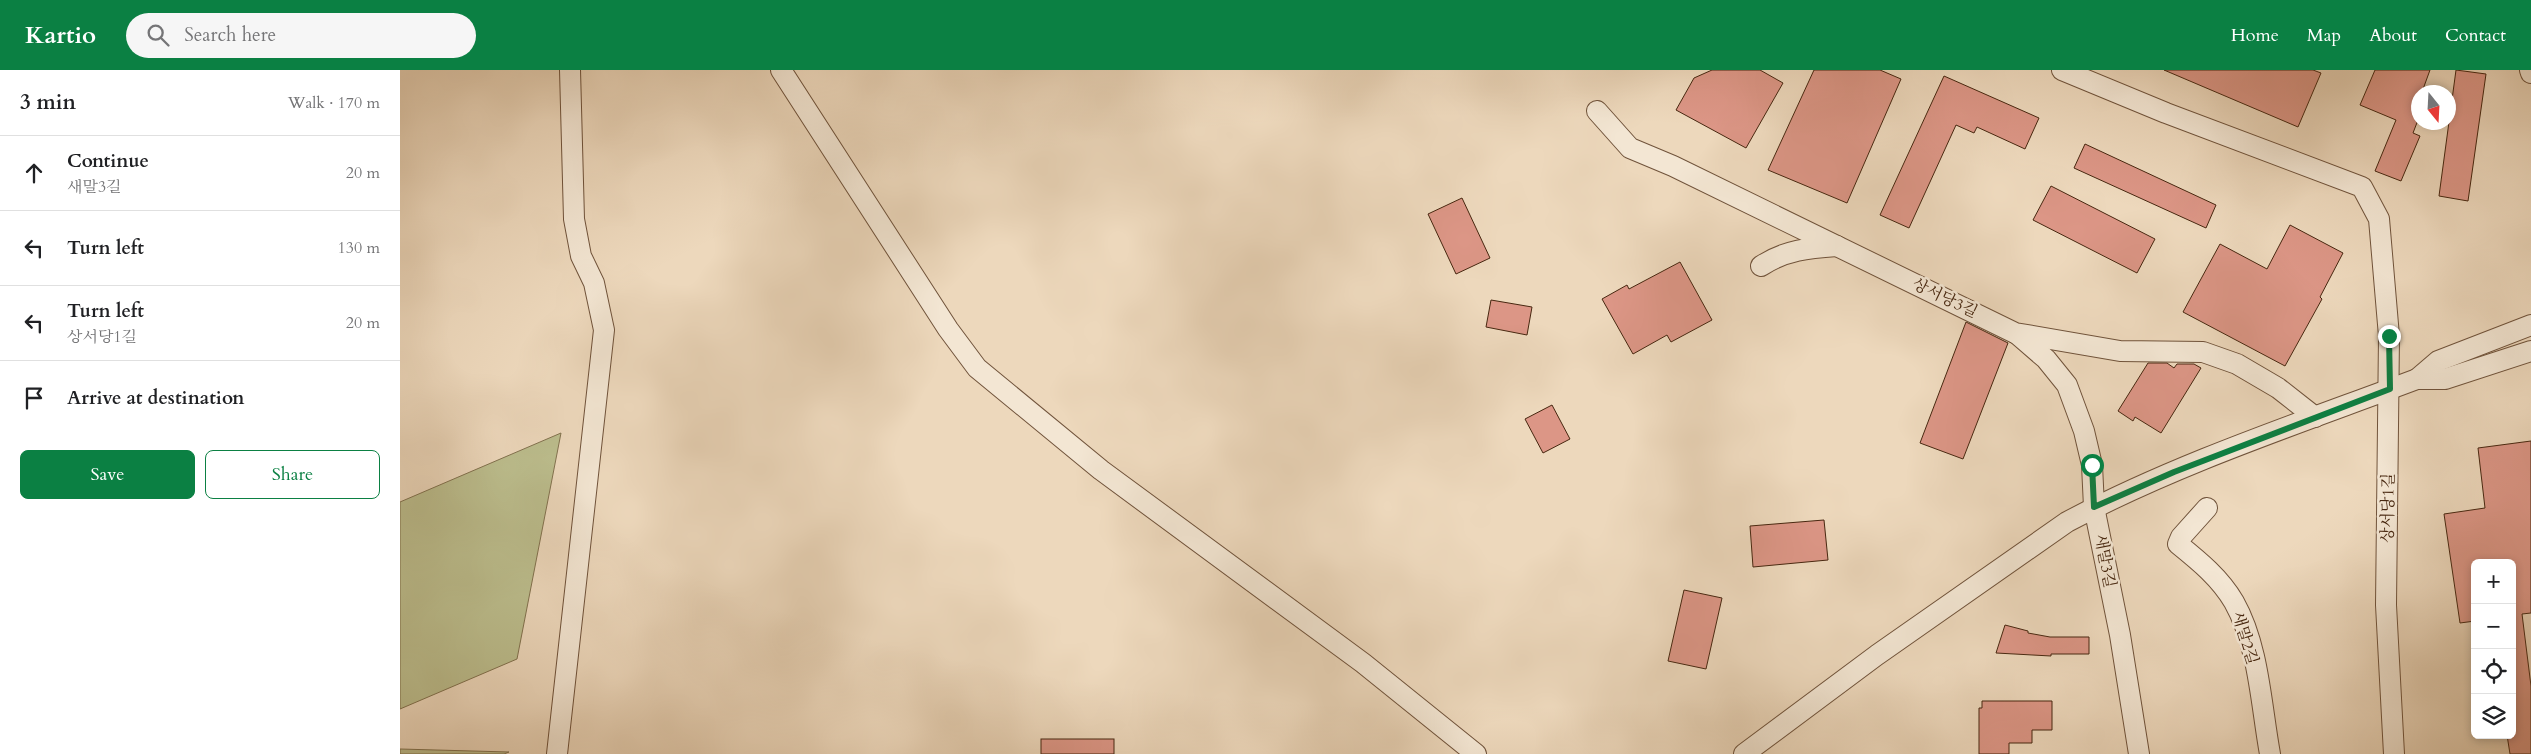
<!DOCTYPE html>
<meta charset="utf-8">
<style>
:root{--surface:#fff;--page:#f6f6f6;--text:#202124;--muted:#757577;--line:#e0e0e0;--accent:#0b8043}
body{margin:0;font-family:Cardo,"Noto Serif KR",serif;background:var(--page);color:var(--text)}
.controls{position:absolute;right:15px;bottom:15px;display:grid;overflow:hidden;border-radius:8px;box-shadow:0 2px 8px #0003}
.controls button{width:45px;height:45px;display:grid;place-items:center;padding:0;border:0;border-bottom:1px solid var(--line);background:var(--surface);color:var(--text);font:25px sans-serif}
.compass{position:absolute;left:2011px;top:15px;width:45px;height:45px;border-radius:50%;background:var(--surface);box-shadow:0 2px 8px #0003;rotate:162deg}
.stop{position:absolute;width:15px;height:15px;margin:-11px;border:4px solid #0b8043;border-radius:50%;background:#fff}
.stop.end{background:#0b8043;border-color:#fff;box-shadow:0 1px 5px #0008}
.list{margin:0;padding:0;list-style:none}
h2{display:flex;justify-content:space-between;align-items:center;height:65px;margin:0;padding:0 20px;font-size:21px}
h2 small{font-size:16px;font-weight:400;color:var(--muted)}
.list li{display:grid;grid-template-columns:32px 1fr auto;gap:15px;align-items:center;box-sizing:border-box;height:75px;padding:0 20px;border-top:1px solid var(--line)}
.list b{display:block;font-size:19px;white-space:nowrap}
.list p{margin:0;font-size:16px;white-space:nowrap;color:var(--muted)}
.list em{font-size:16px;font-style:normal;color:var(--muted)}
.actions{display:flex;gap:10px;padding:15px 20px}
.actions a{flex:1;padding:11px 0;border:1px solid var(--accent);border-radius:8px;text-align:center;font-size:18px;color:var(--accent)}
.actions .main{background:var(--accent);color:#fff}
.icon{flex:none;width:28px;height:28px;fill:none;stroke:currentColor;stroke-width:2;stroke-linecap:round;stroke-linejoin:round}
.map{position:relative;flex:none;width:2131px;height:684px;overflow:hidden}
header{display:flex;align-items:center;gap:30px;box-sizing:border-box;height:70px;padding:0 25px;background:var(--accent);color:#fff}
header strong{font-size:24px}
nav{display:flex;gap:28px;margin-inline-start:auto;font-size:18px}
.search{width:350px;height:45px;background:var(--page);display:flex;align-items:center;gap:12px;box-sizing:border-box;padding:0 18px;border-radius:28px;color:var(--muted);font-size:19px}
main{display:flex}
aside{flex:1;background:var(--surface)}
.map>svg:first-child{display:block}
</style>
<header>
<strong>Kartio</strong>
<div class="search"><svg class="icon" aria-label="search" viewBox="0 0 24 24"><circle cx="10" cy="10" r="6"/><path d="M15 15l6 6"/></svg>Search here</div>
<nav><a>Home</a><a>Map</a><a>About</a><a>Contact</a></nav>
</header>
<main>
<aside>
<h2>3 min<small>Walk · 170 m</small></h2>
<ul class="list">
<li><svg class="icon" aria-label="ahead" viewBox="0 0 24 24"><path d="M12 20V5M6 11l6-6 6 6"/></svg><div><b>Continue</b><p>새말3길</p></div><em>20 m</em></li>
<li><svg class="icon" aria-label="left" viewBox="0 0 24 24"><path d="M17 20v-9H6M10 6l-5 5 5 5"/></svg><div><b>Turn left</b></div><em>130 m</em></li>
<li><svg class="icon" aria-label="left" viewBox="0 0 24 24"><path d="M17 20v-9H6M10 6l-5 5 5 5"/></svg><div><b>Turn left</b><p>상서당1길</p></div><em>20 m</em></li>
<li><svg class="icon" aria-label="arrive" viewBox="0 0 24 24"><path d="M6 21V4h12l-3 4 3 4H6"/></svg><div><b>Arrive at destination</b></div></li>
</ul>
<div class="actions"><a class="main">Save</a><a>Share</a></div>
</aside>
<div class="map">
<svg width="2131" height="684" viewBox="0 0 2131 684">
<rect width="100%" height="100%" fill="#edd8bc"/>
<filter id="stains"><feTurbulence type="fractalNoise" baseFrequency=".004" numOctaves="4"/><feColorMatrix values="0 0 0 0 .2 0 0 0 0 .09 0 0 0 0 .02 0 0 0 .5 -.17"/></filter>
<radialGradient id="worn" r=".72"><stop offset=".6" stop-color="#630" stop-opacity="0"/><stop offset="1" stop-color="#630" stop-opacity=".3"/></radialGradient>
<g fill="#bcbe8e" stroke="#82724f">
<polygon points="161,363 117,589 0,639 0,432"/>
<polygon points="0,679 109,682 104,684 0,684"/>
</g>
<g fill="#dc9686" stroke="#472710">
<polygon points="1312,0 1360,0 1383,13 1346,78 1276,40 1294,8"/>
<polygon points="1414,0 1480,0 1501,9 1447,133 1368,100"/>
<polygon points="1764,0 1913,0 1921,3 1898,57"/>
<polygon points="1975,0 2030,0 2022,22 2018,22 2018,50 2013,63 2020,66 2001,111 1975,101 1996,50 1960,35"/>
<polygon points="2056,0 2086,4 2068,131 2039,126"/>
<polygon points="1544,6 1639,48 1625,79 1577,57 1574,63 1556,55 1509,158 1480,145"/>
<polygon points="1685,74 1816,135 1806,158 1674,98"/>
<polygon points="1651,116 1755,169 1737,203 1633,150"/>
<polygon points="1062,128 1090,188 1056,204 1028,144"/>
<polygon points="1890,155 1943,183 1920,227 1922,229 1885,296 1783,242 1820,174 1867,199"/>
<polygon points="1280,192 1312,250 1271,272 1267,265 1233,284 1202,229 1227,215 1229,219"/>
<polygon points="1091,230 1132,237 1127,265 1086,257"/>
<polygon points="1566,252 1608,273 1563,389 1520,373"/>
<polygon points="1748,293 1767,293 1774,298 1777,294 1794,294 1801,298 1761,363 1735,347 1733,351 1718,341"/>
<polygon points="1152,335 1170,369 1143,383 1125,349"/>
<polygon points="2131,371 2131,543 2122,544 2131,616 2131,684 2110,684 2107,665 2112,665 2112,493 2075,493 2075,551 2060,553 2044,444 2085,438 2078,378"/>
<polygon points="1424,450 1428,490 1353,497 1350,456"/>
<polygon points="1284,520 1322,528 1306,599 1268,591"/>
<polygon points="1605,555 1628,561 1628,563 1650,567 1689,567 1689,584 1651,584 1651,586 1596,583"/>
<polygon points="1582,631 1652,631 1652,660 1632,660 1632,673 1609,673 1609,684 1579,684 1579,638 1582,638"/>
<rect x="641" y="669" width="73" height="15"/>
</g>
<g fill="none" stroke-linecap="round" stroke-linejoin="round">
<defs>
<g id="minor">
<polyline points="381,0 548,259 577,298 701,400 963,593 1076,684"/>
<polyline points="1662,0 1766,43 1962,117 1979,149 1989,266 1986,535 1994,684"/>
<polyline points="2130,0 2131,3"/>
<polyline points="1197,41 1230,78 1273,96 1615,263 1720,281 1803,282 1837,294 1878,318 1915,347"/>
<path d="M1361,196C1385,180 1409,178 1437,176"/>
<polyline points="1617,264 1646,289 1667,315 1684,361 1692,395 1694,437 1720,565 1739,684"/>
<polyline points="2017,309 2038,291 2131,255"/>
<path d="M1807,438L1781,467L1778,474C1799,491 1820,508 1834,532C1859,576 1861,635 1870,684"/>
<polyline points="157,684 204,260 194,213 181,186 174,149 170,0"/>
<path d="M1344,684L1477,585L1667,452C1778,393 1900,353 2017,309H2045L2131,281"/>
</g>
</defs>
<use href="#minor" stroke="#70533b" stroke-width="22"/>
<use href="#minor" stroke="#f3e6d3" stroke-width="20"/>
</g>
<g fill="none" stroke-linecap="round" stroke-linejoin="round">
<polyline stroke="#0b8043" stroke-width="6" points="1692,395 1694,437 1774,402 1990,319 1989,266"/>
</g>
<g text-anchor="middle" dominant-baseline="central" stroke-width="5" stroke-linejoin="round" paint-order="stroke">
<g font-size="16" fill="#472710" stroke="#f3e6d3">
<text transform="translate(1545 228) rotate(26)">상서당3길</text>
<text transform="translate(1988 438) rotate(-89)">상서당1길</text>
<text transform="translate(1705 491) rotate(79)">새말3길</text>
<text transform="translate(1845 568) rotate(73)">새말2길</text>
</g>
</g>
<rect width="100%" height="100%" filter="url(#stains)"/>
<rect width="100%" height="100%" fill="url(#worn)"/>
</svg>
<div class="controls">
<button>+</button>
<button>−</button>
<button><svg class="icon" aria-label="locate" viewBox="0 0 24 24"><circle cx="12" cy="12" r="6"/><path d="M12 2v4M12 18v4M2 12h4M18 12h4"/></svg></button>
<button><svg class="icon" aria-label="layers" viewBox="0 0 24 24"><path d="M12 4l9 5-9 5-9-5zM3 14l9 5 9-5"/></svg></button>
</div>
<svg class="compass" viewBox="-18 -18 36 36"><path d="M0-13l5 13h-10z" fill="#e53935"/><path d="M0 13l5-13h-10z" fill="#757577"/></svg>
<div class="stop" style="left:1692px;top:395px"></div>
<div class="stop end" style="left:1989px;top:266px"></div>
</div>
</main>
